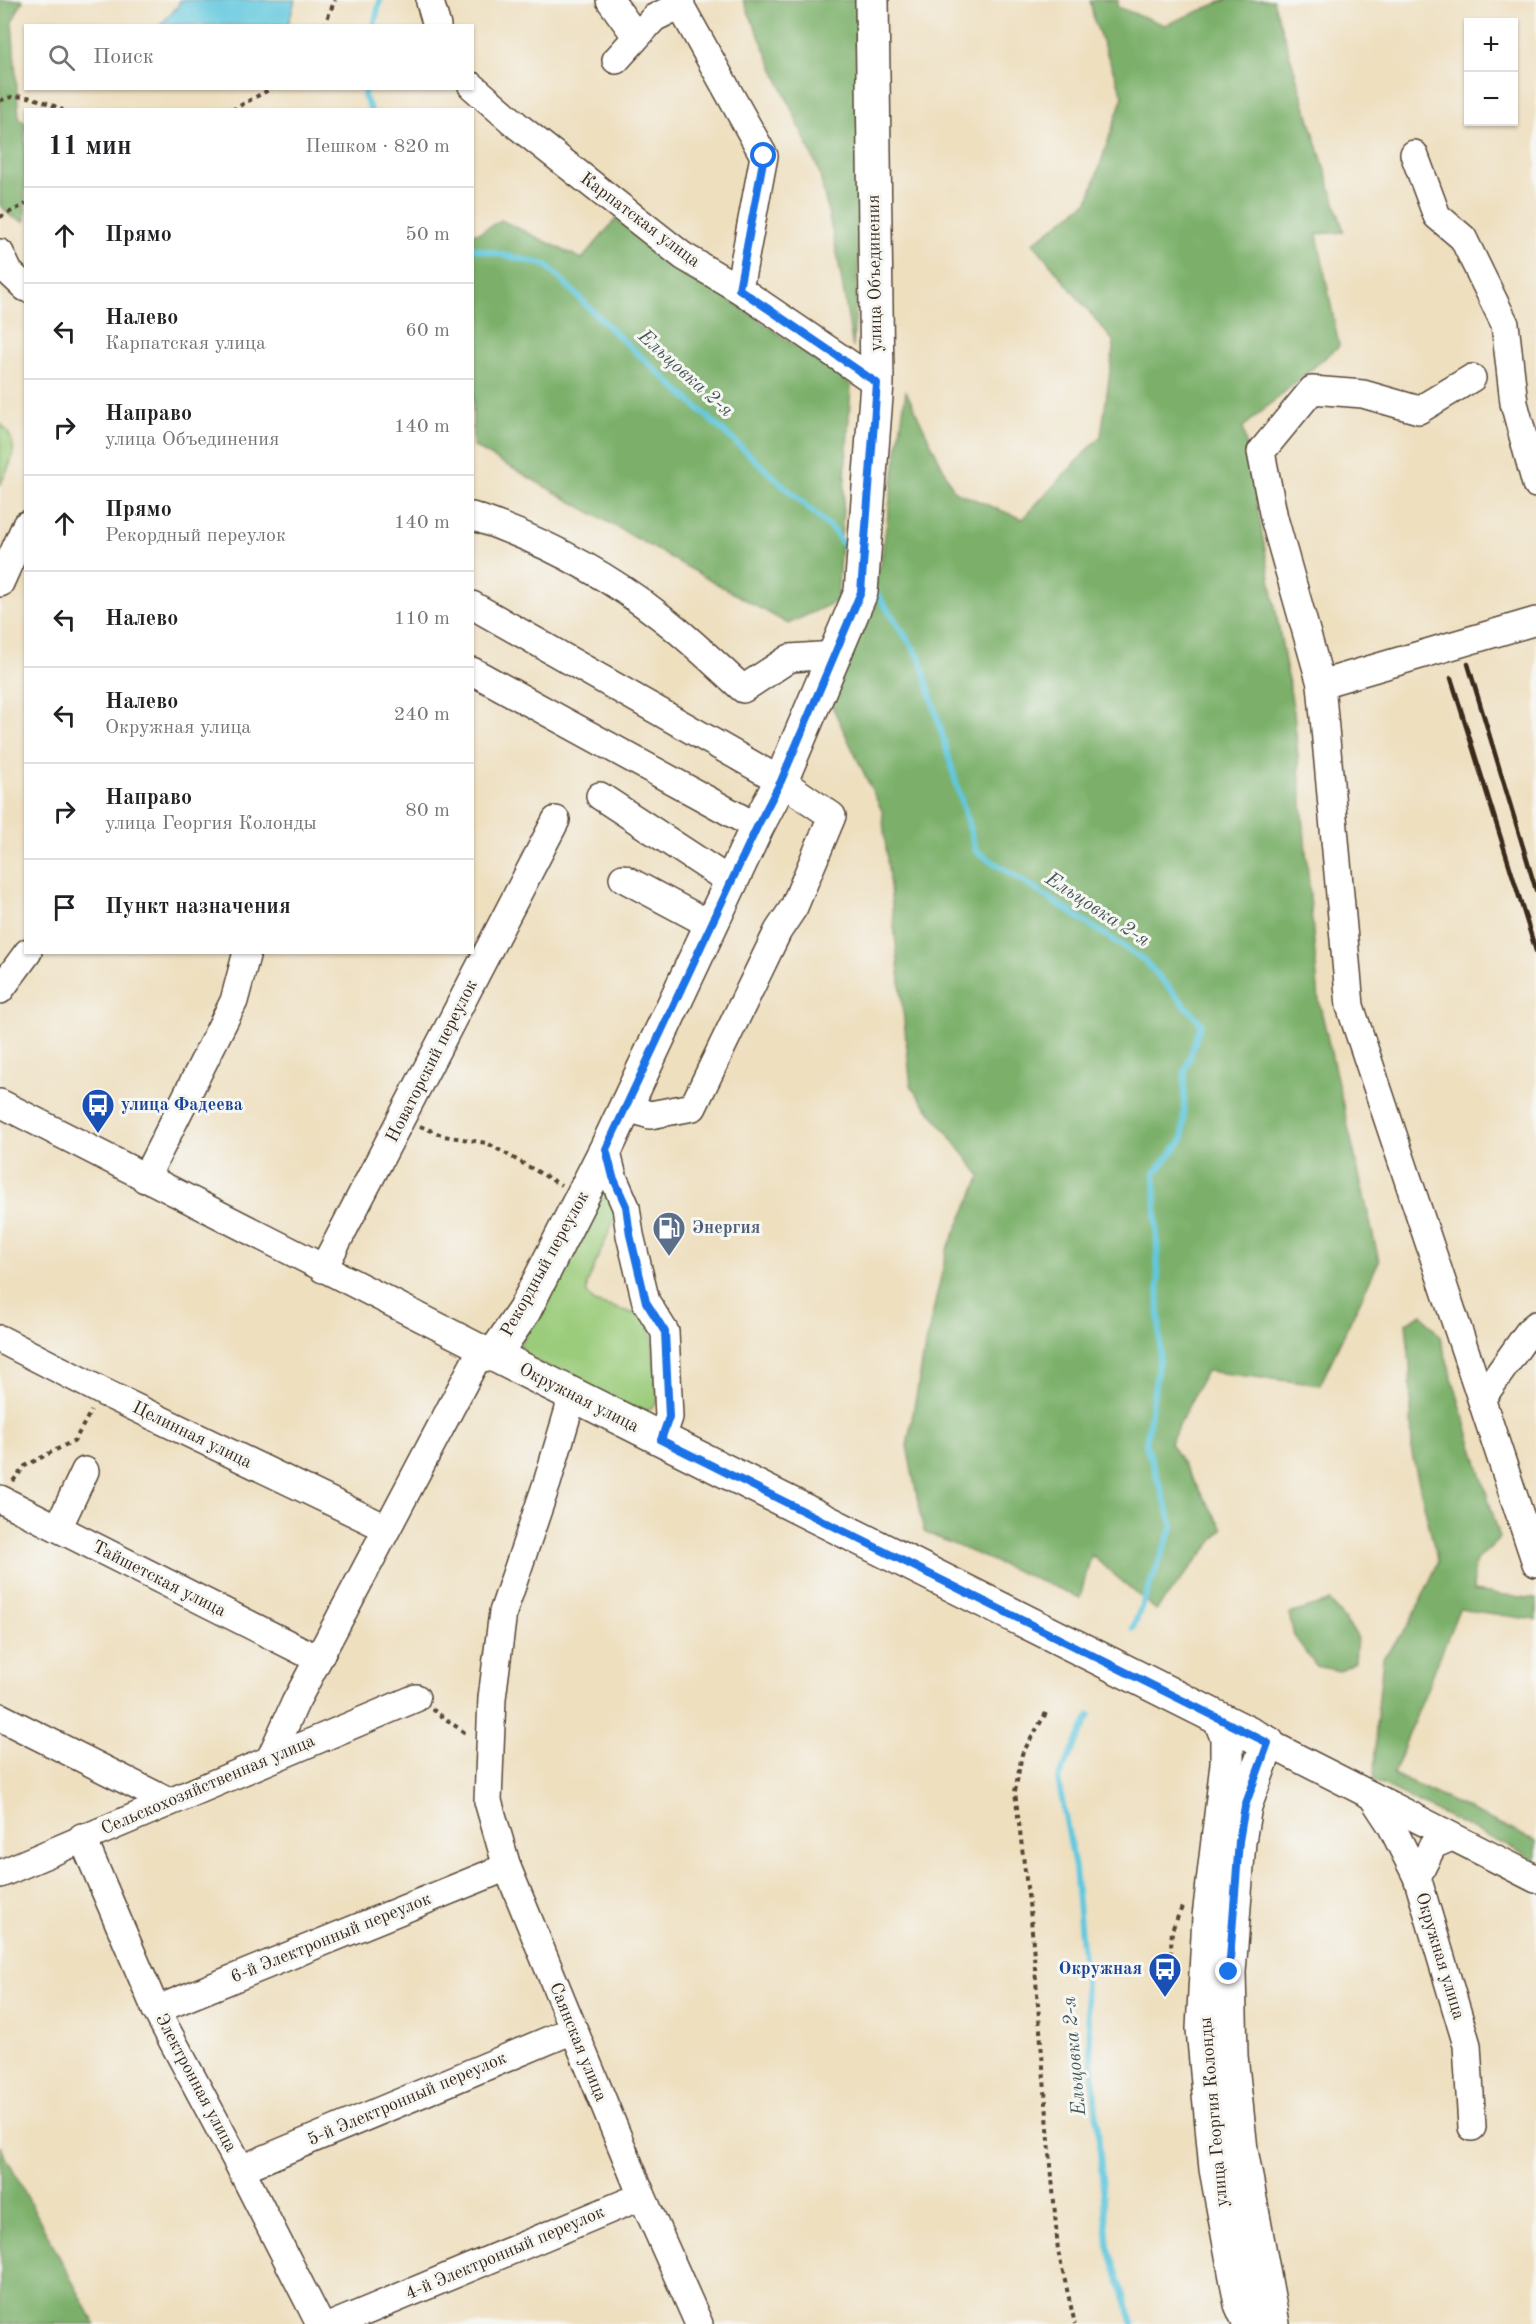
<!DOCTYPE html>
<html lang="ru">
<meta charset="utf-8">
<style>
:root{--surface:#fff;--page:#f2f2f2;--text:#202124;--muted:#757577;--line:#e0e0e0}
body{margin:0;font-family:"Old Standard TT",serif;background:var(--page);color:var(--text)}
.controls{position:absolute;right:18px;top:18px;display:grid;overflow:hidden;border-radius:0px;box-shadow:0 2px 4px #0004}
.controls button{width:54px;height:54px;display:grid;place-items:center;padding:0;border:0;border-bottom:2px solid var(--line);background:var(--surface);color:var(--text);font:30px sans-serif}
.stop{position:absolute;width:18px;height:18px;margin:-14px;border:4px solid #1a73e8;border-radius:50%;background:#fff}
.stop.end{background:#1a73e8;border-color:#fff;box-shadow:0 2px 6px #0008}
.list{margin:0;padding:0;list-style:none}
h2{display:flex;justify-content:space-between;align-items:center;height:78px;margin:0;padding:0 24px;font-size:26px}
h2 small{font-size:20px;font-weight:400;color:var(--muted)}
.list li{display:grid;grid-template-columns:39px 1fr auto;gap:18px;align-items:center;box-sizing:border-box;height:96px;padding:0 24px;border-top:2px solid var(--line)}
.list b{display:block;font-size:22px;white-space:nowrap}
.list p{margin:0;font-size:20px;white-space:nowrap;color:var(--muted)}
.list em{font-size:20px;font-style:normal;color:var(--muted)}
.icon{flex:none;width:33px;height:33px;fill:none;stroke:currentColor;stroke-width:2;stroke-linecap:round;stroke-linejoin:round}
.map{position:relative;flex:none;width:1536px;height:2324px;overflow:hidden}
.search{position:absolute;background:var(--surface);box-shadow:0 2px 4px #0004;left:24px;top:24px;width:450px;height:66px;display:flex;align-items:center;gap:15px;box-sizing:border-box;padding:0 21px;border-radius:0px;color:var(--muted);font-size:22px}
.panel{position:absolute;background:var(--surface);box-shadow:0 2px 4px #0004;left:24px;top:108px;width:450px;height:846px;border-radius:0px}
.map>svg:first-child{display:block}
</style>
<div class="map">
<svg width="1536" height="2324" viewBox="0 0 1536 2324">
<rect width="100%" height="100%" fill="#f6f6f2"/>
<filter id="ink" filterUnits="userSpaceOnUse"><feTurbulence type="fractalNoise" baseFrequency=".0167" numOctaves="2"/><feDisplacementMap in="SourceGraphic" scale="12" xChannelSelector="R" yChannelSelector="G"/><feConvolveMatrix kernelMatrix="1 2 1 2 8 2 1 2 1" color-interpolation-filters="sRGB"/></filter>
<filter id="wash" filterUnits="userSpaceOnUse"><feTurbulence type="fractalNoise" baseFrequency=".008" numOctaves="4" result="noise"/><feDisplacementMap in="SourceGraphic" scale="24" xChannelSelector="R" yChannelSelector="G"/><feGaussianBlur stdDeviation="1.35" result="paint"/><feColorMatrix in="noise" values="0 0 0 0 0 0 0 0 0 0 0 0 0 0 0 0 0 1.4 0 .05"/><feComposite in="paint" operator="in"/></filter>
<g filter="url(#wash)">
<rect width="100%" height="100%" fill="#eedfbf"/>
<g fill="#9bcc7b" stroke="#6b7b4c" stroke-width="1.5">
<path d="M0,423C23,445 12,460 0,485Z"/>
<polygon points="606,1184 616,1215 587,1284 587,1293 594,1302 650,1318 658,1401 650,1409 640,1413 524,1355 520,1344"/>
</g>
<g fill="#7cb06b" stroke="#5c6d44" stroke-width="1.5">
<polygon points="0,0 23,0 12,22 19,118 25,123 25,222 12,217 0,205"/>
<polygon points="743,0 862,0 865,164 853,348 837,253 819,171"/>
<polygon points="1090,0 1118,0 1117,7 1165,25 1226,0 1273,0 1344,232 1317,234 1339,346 1243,427 1294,712 1319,1001 1379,1261 1320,1385 1206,1371 1170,1443 1223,1529 1156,1610 1091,1555 1080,1598 924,1532 907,1446 925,1347 947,1250 981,1176 911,1087 882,811 831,704 881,562 906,391 954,491 1022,519 1101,436 1114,342 1033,243 1088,201 1123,96 1094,20"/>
<polygon points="616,219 851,385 837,601 788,624 473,446 472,233 479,233 501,220 582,259"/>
<polygon points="1422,1314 1440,1337 1500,1538 1475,1562 1473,1591 1536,1599 1536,1620 1459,1609 1393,1774 1536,1841 1536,1860 1374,1781 1376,1726 1383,1658 1410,1623 1438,1563 1412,1454 1410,1365 1406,1323"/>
<polygon points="1330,1601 1357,1636 1355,1662 1339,1671 1316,1666 1294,1636 1289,1614"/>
<polygon points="0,2146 95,2324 0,2324"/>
</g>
<polygon fill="#61c8de" stroke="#4e797e" stroke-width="1.5" points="180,0 295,0 288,25 160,25 178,6"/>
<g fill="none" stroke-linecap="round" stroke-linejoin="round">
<g stroke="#61c8de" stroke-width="6">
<polyline points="374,26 380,0"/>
<polyline points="365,88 364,96 371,110"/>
<polyline points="472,248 546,265 617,335 835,532 851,556"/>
<polyline points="873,588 920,658 976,851 1144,960 1201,1023 1185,1072 1183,1139 1155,1173 1160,1352 1146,1444 1173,1526 1133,1628"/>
<polyline points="1089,1718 1090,1715 1058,1779 1075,1868 1108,2246 1133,2324"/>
</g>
</g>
</g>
<g filter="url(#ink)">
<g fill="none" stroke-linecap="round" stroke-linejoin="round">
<defs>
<g id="minor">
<polyline points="431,0 430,2 437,26"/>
<polyline points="610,0 636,36"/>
<polyline points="681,0 680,5 764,156 739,289"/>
<polyline points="616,60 654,18 680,5"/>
<polyline points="472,86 519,127 683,256 739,289 877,383"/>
<polyline points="1414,154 1437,216 1463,238 1505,324 1514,403 1536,484"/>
<polyline points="0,253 9,272 26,288"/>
<path d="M472,516C540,539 605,573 661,617C690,639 716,665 743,689L790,658L834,655"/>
<polyline points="0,583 26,525"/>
<polyline points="472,605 781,781 832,816 794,907 778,931 693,1107 650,1115 626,1107"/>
<polyline points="1536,621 1321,684 1350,1006 1536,1563"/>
<polyline points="472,671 757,827"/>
<polyline points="1321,684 1274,518 1261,452 1312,390 1363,394 1419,410 1472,378"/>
<polyline points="600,796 731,882"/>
<polyline points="623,878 711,925"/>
<polyline points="0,990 28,952"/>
<polyline points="0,1103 494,1355"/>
<polyline points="606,1149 613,1177 626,1207 630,1235 646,1302 665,1332 669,1417 661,1440"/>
<polyline points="145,1179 234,1001 247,952"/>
<polyline points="323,1269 556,820"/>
<polyline points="0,1339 103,1392 386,1528"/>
<polyline points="569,1393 569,1409 547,1483 503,1612 492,1698 488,1801 507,1867 642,2196 699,2324"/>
<polyline points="1482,1398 1530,1330 1536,1325"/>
<polyline points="0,1499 318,1659"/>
<polyline points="58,1528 85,1471"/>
<polyline points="0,1717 169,1802"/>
<polyline points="1268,1743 1536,1879"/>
<polyline points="270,1759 295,1703 476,1360 494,1355"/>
<polyline points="1372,1796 1391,1825 1417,1877 1467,2045 1472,2127"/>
<polyline points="82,1837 156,2010 241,2169 320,2324"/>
<polyline points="0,1874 416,1698"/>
<polyline points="1417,1877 1433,1845 1452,1837"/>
<polyline points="156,2010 507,1867"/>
<polyline points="241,2169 573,2030"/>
<polyline points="335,2324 642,2196"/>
</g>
<g id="major">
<polyline points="872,0 877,383 861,592 781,781 757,827 606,1149 524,1311 494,1355 1268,1743 1245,1806 1239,1841 1229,1972 1231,2056 1241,2150 1273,2324"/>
<polyline points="1220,1720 1227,1737 1227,1764 1209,1917 1203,2029 1216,2169 1241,2304 1250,2324"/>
</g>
</defs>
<use href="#minor" stroke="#564536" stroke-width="30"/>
<use href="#major" stroke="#564536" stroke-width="36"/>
<g stroke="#564536" stroke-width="4" stroke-dasharray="4.5 4.5" stroke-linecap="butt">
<polyline points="324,26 335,0"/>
<path d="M0,101C22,90 43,101 63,110"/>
<polyline points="232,110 272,88"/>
<polyline points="0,217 26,204"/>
<polyline points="420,1126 444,1136 487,1143 561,1185"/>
<polyline points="13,1481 25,1466 75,1440 91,1411"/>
<polyline points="432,1709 468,1735"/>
<polyline points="1046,1713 1022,1754 1015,1792 1031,1919 1058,2251 1075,2324"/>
<polyline points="1169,1982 1172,1930 1183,1905"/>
</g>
<use href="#minor" stroke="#fff" stroke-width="27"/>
<use href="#major" stroke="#fff" stroke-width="33"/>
<g stroke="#3b2a1e" stroke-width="4.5">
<polyline points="1468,664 1536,890"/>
<polyline points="1451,678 1536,951"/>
</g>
</g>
</g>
<g fill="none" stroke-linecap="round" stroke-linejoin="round" filter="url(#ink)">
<polyline stroke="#1a73e8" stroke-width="8" points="764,156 739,289 877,383 861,592 781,781 757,827 606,1149 613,1177 626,1206 630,1235 646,1302 665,1332 669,1417 661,1440 1268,1743 1245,1806 1239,1841 1229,1972"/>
</g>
<defs>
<symbol id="bus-pin" viewBox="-11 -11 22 30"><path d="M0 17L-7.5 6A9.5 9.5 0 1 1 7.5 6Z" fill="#1a4fb4" stroke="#f6f6f2"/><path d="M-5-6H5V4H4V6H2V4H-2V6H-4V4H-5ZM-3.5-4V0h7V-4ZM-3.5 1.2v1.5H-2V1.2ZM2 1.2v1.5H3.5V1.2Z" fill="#fff"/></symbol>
<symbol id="fuel-pin" viewBox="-11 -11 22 30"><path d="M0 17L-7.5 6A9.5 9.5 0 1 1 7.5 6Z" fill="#5c6f8a" stroke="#f6f6f2"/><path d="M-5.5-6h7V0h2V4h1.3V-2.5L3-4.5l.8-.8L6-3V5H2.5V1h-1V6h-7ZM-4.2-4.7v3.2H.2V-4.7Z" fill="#fff"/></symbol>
</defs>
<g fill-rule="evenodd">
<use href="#bus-pin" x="79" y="1086" width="38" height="52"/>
<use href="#fuel-pin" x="650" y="1209" width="38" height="52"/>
<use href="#bus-pin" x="1146" y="1950" width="38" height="52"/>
</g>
<g text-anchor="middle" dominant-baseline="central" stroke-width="6" stroke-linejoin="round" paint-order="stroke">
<g font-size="18" fill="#3b2a1e" stroke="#f6f6f2">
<text transform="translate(640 220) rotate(37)">Карпатская улица</text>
<text transform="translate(875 273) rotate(-91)">улица Объединения</text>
<text transform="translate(432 1061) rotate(-63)">Новаторский переулок</text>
<text transform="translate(545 1264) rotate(-61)">Рекордный переулок</text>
<text transform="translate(579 1398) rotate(27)">Окружная улица</text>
<text transform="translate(192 1435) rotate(26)">Целинная улица</text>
<text transform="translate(159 1579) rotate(27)">Тайшетская улица</text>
<text transform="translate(208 1785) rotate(-23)">Сельскохозяйственная улица</text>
<text transform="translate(331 1938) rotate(-22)">6-й Электронный переулок</text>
<text transform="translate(1440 1956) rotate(73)">Окружная улица</text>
<text transform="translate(578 2042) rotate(68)">Саянская улица</text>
<text transform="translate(196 2083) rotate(62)">Электронная улица</text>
<text transform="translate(407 2099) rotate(-23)">5-й Электронный переулок</text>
<text transform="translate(1214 2112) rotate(-95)">улица Георгия Колонды</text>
<text transform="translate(505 2253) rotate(-23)">4-й Электронный переулок</text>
</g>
<g font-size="18" font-weight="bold" fill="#164399" stroke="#f6f6f2" text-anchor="start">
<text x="121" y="1105">улица Фадеева</text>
<text x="1142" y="1969" text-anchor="end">Окружная</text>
</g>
<g font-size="18" font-weight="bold" fill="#4e5e75" stroke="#f6f6f2" text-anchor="start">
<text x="692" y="1228">Энергия</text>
</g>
<g font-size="20" font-style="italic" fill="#465958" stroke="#f6f6f2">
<text transform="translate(685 374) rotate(42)">Ельцовка 2-я</text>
<text transform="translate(1097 910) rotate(33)">Ельцовка 2-я</text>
<text transform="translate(1075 2056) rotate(-95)">Ельцовка 2-я</text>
</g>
</g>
</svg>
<div class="controls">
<button>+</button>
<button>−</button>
</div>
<div class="stop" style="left:764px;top:156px"></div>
<div class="stop end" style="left:1229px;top:1972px"></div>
<div class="search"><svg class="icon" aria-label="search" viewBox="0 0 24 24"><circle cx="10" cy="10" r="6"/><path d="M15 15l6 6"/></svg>Поиск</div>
<section class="panel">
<h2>11 мин<small>Пешком · 820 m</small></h2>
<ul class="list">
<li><svg class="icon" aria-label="ahead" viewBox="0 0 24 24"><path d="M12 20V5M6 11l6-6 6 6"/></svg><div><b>Прямо</b></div><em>50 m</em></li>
<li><svg class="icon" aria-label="left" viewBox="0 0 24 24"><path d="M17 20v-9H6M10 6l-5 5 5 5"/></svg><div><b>Налево</b><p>Карпатская улица</p></div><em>60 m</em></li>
<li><svg class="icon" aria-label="right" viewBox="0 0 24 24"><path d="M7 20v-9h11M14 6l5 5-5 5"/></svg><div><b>Направо</b><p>улица Объединения</p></div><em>140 m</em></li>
<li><svg class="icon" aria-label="ahead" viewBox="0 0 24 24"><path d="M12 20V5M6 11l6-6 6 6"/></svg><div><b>Прямо</b><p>Рекордный переулок</p></div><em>140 m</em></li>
<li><svg class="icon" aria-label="left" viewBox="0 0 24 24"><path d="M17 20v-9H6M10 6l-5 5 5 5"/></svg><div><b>Налево</b></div><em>110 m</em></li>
<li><svg class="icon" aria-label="left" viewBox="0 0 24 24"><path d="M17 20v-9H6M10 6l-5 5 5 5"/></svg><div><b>Налево</b><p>Окружная улица</p></div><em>240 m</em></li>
<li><svg class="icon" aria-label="right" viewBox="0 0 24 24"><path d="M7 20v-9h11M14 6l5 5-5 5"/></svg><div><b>Направо</b><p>улица Георгия Колонды</p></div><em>80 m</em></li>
<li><svg class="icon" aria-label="arrive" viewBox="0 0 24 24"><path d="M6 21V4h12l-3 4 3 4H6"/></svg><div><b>Пункт назначения</b></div></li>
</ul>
</section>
</div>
